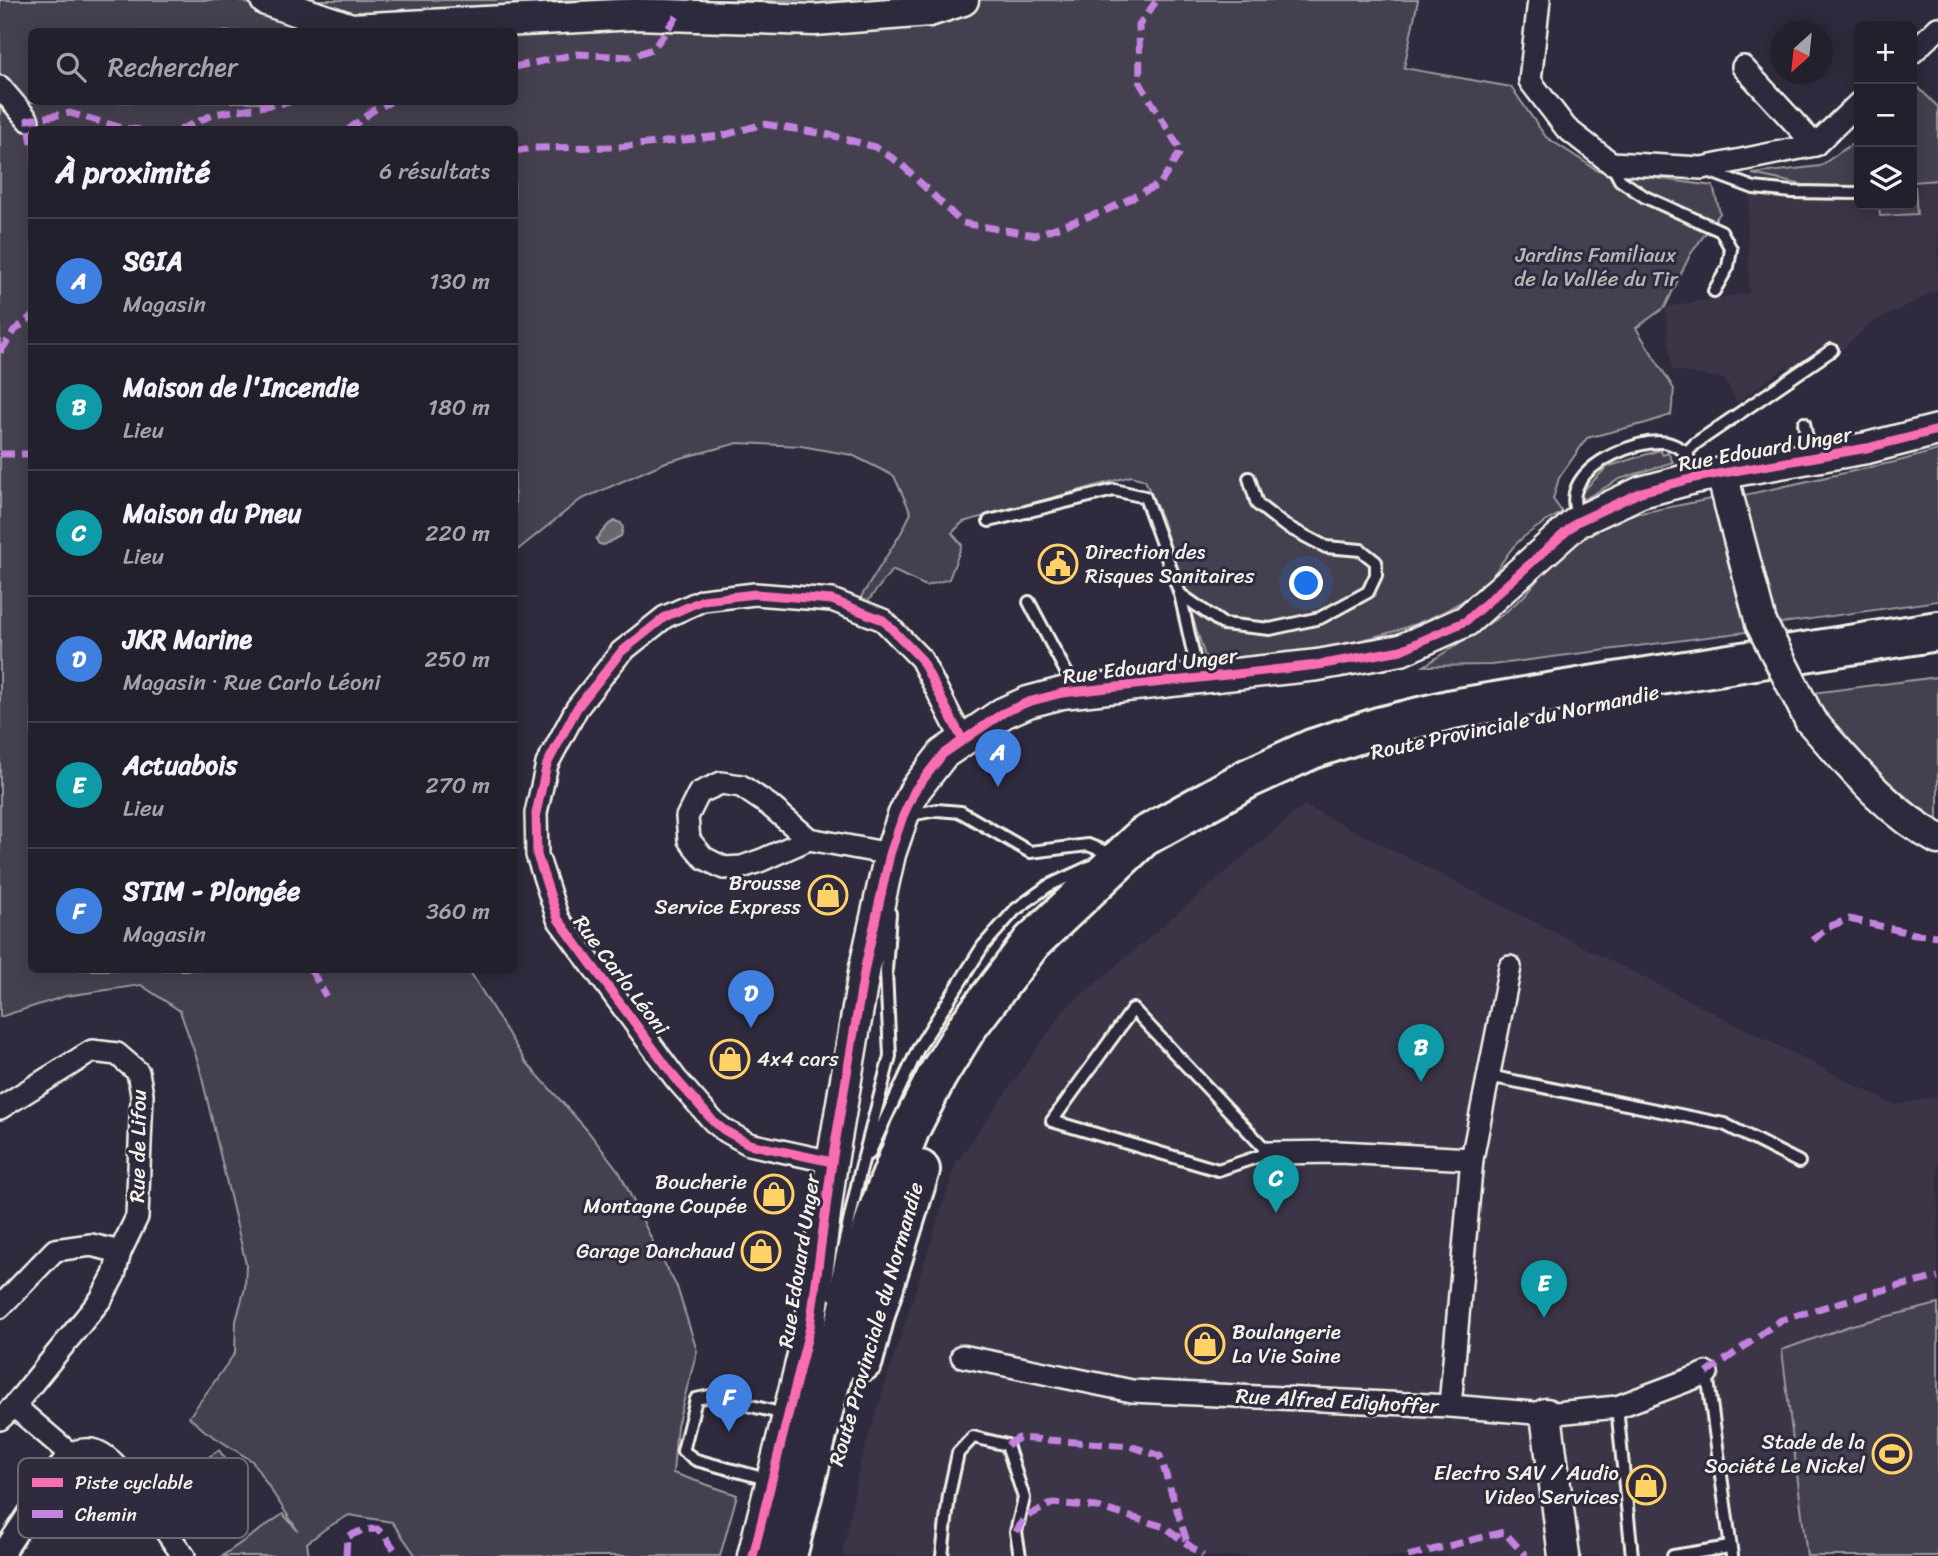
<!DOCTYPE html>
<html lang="fr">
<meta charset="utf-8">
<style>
:root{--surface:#23202e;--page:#2f2d3a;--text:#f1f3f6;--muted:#a3a3aa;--line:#403e4a;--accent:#0b8043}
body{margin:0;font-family:Sriracha,sans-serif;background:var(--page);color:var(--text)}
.controls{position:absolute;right:21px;top:21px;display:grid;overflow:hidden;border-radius:10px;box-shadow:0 4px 18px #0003}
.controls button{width:63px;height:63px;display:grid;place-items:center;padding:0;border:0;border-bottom:2px solid var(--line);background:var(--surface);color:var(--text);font:35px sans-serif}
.compass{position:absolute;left:1770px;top:21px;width:63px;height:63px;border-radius:50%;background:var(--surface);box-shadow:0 4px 18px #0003;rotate:207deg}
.you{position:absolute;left:1307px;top:584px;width:24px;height:24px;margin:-18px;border:5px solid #fff;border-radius:50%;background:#1a73e8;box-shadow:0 0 0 10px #1a73e833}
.badge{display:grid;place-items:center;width:46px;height:46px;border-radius:50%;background:var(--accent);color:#fff;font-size:23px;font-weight:700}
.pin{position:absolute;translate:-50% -58px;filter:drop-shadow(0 2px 4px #0008)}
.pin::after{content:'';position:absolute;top:37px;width:24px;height:21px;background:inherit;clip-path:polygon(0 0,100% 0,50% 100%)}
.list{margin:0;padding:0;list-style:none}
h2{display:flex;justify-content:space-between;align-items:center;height:91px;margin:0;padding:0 28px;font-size:30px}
h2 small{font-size:23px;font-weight:400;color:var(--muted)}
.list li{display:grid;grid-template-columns:46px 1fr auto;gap:21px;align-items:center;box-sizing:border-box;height:126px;padding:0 28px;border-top:2px solid var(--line)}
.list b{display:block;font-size:26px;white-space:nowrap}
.list p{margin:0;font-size:23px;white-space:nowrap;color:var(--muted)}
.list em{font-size:23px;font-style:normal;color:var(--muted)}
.icon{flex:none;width:38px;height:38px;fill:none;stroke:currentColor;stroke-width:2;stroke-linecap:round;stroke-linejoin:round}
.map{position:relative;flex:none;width:1938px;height:1556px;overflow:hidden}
.search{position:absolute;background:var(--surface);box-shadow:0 4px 18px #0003;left:28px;top:28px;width:490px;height:77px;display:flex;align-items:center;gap:18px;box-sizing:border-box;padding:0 24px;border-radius:10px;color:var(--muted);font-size:26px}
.panel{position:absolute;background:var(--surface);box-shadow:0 4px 18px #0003;left:28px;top:126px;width:490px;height:847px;border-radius:10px}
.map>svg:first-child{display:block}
</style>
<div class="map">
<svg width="1938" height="1556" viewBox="0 0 1938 1556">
<rect width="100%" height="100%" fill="#2f2a3d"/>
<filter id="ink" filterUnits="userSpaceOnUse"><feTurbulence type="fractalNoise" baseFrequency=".0143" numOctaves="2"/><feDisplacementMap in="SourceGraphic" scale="14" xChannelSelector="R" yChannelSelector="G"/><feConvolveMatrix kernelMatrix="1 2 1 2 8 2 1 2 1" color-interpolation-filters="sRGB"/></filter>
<g filter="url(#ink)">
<g fill="#3b3647">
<polygon points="1751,174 1804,185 1859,187 1859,205 1912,205 1912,182 1938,180 1938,290 1872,323 1821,368 1795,385 1787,366 1737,403 1724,379 1672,370 1665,307 1749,293 1748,228"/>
<polygon points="1304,805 1895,1105 1938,1096 1938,1556 842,1556 860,1463 956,1163 1064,1010"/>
</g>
<g fill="#454050" stroke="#9c989c" stroke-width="2">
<path d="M0,0H238L329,31L32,32V102H514V32L340,12L303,0H1418L1404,68L1511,87L1546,137L1597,170L1713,186L1720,213L1690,255L1665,307L1636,328L1674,389L1671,415L1646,423L1587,438L1559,478L1553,499L1562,512C1548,521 1530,530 1518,542C1505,554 1498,572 1485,584C1418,644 1292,653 1206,660L1162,519L1145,480L1131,476L963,522L952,533L962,545L949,579L926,586L892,570L865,605L861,597L901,533L911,513L894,476L852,455L801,446L738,443L666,462L580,500L515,552L514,130H32V970H469L525,1061L587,1130L620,1173L653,1242L677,1287L697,1351L677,1426L673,1473L737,1495L720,1556H416L392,1522L349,1515L325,1529L307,1543L309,1556H222L283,1514L298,1531L252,1461L205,1431L189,1417L235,1353L236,1321L245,1288L246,1264L199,1065L180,1011L141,985L66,996L0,1017Z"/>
<polygon points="1917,86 1938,107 1938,180 1912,182 1912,91"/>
<polygon points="1859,139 1859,187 1804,185 1752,174 1820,166"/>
<polygon points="1915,187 1917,214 1880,216 1879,205 1912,205 1912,188"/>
<polygon points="1660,450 1663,455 1668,453 1673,462 1620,479 1583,500 1581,493 1607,467"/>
<polygon points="1938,450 1938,601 1776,624 1740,496 1899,461"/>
<polygon points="1721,497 1754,631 1491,665 1424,666 1502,615 1525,595 1547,568 1575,544 1620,517"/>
<polygon points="1938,677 1938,826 1903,802 1831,732 1812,693"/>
<polygon points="1938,1304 1938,1556 1807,1556 1782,1350 1852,1325"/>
<polygon points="219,1450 239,1478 191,1511 170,1483"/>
</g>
<polygon fill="#6a6670" stroke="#a19ea0" stroke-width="2" points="615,521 621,523 623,528 621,536 604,545 599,544 596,539 609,524"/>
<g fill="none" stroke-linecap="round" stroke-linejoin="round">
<defs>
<g id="lane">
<polyline points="1611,163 1620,180 1645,197 1721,231 1731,249 1728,267 1714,291"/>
<polyline points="1708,171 1754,188 1792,192 1856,193"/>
<polyline points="1804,423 1810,456"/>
<polyline points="1693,475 1687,452 1696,443 1832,350"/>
<path d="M1577,520C1575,509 1572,497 1577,487C1588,461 1635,441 1662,442C1671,442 1679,448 1687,452"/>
<polyline points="989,521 1114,490 1145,497 1180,594 1198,675"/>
<polyline points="1180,594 1223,624 1270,629 1320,618 1368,592 1376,575 1376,562 1361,550 1326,547 1284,525 1257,504 1249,478"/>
<polyline points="1029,602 1075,689"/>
<polyline points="910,815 937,810 961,812 1030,852 1088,845 1114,855"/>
<polygon points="1133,1009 1269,1153 1218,1170 1052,1121"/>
<polyline points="1489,1076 1724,1124 1799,1162"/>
<polyline points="869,1154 919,1047 983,946 1015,910 1048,886 1089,867"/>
<polyline points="833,1295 860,1172 890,1056 886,971 890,913"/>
<polyline points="1707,1373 1732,1556"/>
<polyline points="1617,1407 1632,1556"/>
<polyline points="770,1480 696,1460 683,1451 696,1399 710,1396 788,1415"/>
<polyline points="942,1556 949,1495 958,1453 973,1437 1007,1445 1024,1498 1016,1532 1020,1556"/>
<polyline points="1673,1556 1730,1547"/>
</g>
<g id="street">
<polyline points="1539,0 1530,81 1566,128 1611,163 1702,168 1815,145 1859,103"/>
<polyline points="1912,53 1938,28"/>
<polyline points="1743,67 1815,145"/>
<polyline points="0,87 28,120"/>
<polyline points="809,839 762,860 742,867 724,868 704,858 689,840 687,817 699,793 721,783 741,786 769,805 809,839 890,854"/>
<polyline points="0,1108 92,1051 117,1054 138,1072 142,1095 137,1217 120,1252 114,1275 101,1299 14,1406 0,1419"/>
<polyline points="1269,1153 1339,1152 1472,1159"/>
<polyline points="832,1162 749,1144 724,1130 713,1121 676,1079 558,919 537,855 536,813 547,764 577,708 621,652 665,617 703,600 755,594 832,600 883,620 921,659 962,739"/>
<polyline points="0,1307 55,1250 91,1245 120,1252"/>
<polyline points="962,1356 1132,1391 1450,1406 1546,1414 1617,1407 1707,1373"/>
<path d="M14,1406L69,1453C77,1451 88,1448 96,1451C123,1460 164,1532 184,1556"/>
<polyline points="1450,1406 1472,1159 1510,967"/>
<polyline points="1,1556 69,1453"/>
</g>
<g id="secondary">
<polyline points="266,0 351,29 636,14 814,20 929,11 963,0"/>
<polyline points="1722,474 1761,623"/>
<path d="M1810,720C1848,763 1887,812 1938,839"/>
<polyline points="1546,1414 1564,1556"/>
<polyline points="753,1556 810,1327 832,1162 865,967 890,854 903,816 915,790 943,754 1003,713 1028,702 1062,693 1318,665 1401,650 1466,621 1577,522 1641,492 1694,478 1867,448 1938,430"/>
</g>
<g id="highway">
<polyline points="863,1361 876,1311 920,1170"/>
<polyline points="787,1556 852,1295 878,1211 910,1129 937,1076 968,1026 1032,942 1143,837 1249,778 1312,749 1379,727 1453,709 1590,686 1938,631"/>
</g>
</defs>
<use href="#lane" stroke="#f4f1e8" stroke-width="16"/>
<use href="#street" stroke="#f4f1e8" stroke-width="26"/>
<use href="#secondary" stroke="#f4f1e8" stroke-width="35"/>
<use href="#highway" stroke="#f4f1e8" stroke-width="44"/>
<use href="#lane" stroke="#2f2a3d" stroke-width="10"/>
<use href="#street" stroke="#2f2a3d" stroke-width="21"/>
<use href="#secondary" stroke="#2f2a3d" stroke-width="30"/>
<use href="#highway" stroke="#2f2a3d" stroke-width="38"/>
<defs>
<polyline id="secondary-bridge" points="1761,623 1810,720"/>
</defs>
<use href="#secondary-bridge" stroke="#f4f1e8" stroke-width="35" stroke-linecap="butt"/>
<use href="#secondary-bridge" stroke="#2f2a3d" stroke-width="30"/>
<g stroke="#c483df" stroke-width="7" stroke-dasharray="14 7" stroke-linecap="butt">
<polyline points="514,67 577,54 629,57 653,49 678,15"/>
<polyline points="180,130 214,114 290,102"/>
<polyline points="348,130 372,111 390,102"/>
<polyline points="32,144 28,120 70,113 119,127 140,130"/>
<polyline points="514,151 532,148 618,147 721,136 763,124 831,135 875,147 900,163 962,223 1035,235 1105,211 1160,184 1181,151 1140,83 1139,25 1157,0"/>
<polyline points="0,352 15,330 32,316"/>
<polyline points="0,454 32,454"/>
<polyline points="1813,940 1828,927 1849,919 1915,934 1938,936"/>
<polyline points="311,970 326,996"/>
<polyline points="1707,1373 1781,1320 1875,1292 1938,1277"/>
<polyline points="1007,1445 1019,1438 1130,1446 1160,1456 1188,1545"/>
<polyline points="1016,1532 1024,1518 1053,1503 1097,1507 1165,1527 1203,1556"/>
<polyline points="346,1556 347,1537 363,1530 377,1529 385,1536 399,1556"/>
<polyline points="1408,1556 1504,1532 1526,1556"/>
</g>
<defs>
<g id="cycleway">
<polyline points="832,1162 749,1144 724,1130 713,1121 676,1079 558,919 537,855 536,813 547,764 577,708 621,652 665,617 703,600 755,594 832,600 883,620 921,659 962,739"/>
<polyline points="753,1556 810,1327 832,1162 865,967 890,854 903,816 915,790 943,754 1003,713 1028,702 1062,693 1318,665 1401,650 1466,621 1577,522 1641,492 1694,478 1867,448 1938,430"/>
</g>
</defs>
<use href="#cycleway" stroke="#2f2a3d" stroke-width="13"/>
<use href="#cycleway" stroke="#f96db3" stroke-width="9"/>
</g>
</g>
<defs>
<symbol id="civic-ring" viewBox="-11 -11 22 22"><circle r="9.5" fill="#2f2a3d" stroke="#ffd166" stroke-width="1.5"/><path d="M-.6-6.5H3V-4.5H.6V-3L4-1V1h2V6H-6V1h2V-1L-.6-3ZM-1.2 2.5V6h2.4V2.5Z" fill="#ffd166"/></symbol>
<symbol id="shop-ring" viewBox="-11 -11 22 22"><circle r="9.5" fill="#2f2a3d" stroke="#ffd166" stroke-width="1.5"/><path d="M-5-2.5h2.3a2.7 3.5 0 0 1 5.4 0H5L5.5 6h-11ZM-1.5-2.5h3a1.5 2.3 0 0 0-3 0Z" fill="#ffd166"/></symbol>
<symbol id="stadium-ring" viewBox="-11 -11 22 22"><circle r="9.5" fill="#2f2a3d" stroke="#ffd166" stroke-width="1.5"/><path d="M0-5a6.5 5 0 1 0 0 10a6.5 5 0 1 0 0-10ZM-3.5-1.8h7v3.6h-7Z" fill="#ffd166"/></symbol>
</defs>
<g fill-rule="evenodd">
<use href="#civic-ring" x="1036" y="542" width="44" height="44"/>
<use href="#shop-ring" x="806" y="873" width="44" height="44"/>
<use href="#shop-ring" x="708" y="1037" width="44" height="44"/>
<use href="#shop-ring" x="752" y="1172" width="44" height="44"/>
<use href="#shop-ring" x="739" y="1229" width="44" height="44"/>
<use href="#shop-ring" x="1183" y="1322" width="44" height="44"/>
<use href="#stadium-ring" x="1870" y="1432" width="44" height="44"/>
<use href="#shop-ring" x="1624" y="1463" width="44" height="44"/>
</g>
<g text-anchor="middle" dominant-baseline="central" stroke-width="6" stroke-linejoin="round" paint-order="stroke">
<g font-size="21" fill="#b7b3b3" stroke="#2f2a3d">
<text x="1596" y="255">Jardins Familiaux<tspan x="1596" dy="24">de la Vallée du Tir</tspan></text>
</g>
<g font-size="21" fill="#f4f1e8" stroke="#2f2a3d">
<text transform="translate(1765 449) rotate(-10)">Rue Edouard Unger</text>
<text transform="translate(1150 666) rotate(-7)">Rue Edouard Unger</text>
<text transform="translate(1515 722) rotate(-12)">Route Provinciale du Normandie</text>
<text transform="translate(621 975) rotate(53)">Rue Carlo Léoni</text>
<text transform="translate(138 1146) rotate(-89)">Rue de Lifou</text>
<text transform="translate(799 1261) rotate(-81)">Rue Edouard Unger</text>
<text transform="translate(876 1324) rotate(-74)">Route Provinciale du Normandie</text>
<text transform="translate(1337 1401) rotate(3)">Rue Alfred Edighoffer</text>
</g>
<g font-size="21" fill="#f4f1e8" stroke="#2f2a3d" text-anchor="end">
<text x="1085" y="552" text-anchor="start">Direction des<tspan x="1085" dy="24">Risques Sanitaires</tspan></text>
<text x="801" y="883">Brousse<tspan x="801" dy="24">Service Express</tspan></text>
<text x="757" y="1059" text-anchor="start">4x4 cars</text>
<text x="747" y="1182">Boucherie<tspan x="747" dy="24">Montagne Coupée</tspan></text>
<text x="734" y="1251">Garage Danchaud</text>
<text x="1232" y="1332" text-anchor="start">Boulangerie<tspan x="1232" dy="24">La Vie Saine</tspan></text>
<text x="1865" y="1442">Stade de la<tspan x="1865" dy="24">Société Le Nickel</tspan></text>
<text x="1619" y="1473">Electro SAV / Audio<tspan x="1619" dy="24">Video Services</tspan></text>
</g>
</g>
<rect x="18" y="1458" width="230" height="80" rx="10" fill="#2f2a3d" stroke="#6a6670" stroke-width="2"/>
<rect x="32" y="1478" width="31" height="9" fill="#f96db3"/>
<rect x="32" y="1510" width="31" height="8" fill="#c483df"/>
<g font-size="19" fill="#f4f1e8">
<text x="75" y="1489">Piste cyclable</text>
<text x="75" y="1521">Chemin</text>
</g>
</svg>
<div class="controls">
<button>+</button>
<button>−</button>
<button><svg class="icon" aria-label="layers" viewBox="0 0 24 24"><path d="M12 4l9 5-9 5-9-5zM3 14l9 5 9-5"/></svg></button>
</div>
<svg class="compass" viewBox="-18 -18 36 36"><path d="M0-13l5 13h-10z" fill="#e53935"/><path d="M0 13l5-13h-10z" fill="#a3a3aa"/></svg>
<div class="you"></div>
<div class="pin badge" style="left:998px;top:787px;background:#3f7fe0">A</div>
<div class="pin badge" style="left:1421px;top:1082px;background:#0f9aa8">B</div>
<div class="pin badge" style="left:1276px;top:1213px;background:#0f9aa8">C</div>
<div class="pin badge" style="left:751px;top:1028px;background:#3f7fe0">D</div>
<div class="pin badge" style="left:1544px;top:1318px;background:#0f9aa8">E</div>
<div class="pin badge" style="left:729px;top:1432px;background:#3f7fe0">F</div>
<div class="search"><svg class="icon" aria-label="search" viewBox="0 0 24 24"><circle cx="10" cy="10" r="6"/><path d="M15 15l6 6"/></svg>Rechercher</div>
<section class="panel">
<h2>À proximité<small>6 résultats</small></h2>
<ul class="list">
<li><span class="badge" style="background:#3f7fe0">A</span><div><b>SGIA</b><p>Magasin</p></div><em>130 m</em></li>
<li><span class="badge" style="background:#0f9aa8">B</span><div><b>Maison de l'Incendie</b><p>Lieu</p></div><em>180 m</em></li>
<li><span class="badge" style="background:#0f9aa8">C</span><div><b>Maison du Pneu</b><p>Lieu</p></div><em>220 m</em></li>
<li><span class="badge" style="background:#3f7fe0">D</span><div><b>JKR Marine</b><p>Magasin · Rue Carlo Léoni</p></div><em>250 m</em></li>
<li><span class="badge" style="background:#0f9aa8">E</span><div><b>Actuabois</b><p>Lieu</p></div><em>270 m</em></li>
<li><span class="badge" style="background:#3f7fe0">F</span><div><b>STIM - Plongée</b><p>Magasin</p></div><em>360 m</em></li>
</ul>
</section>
</div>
